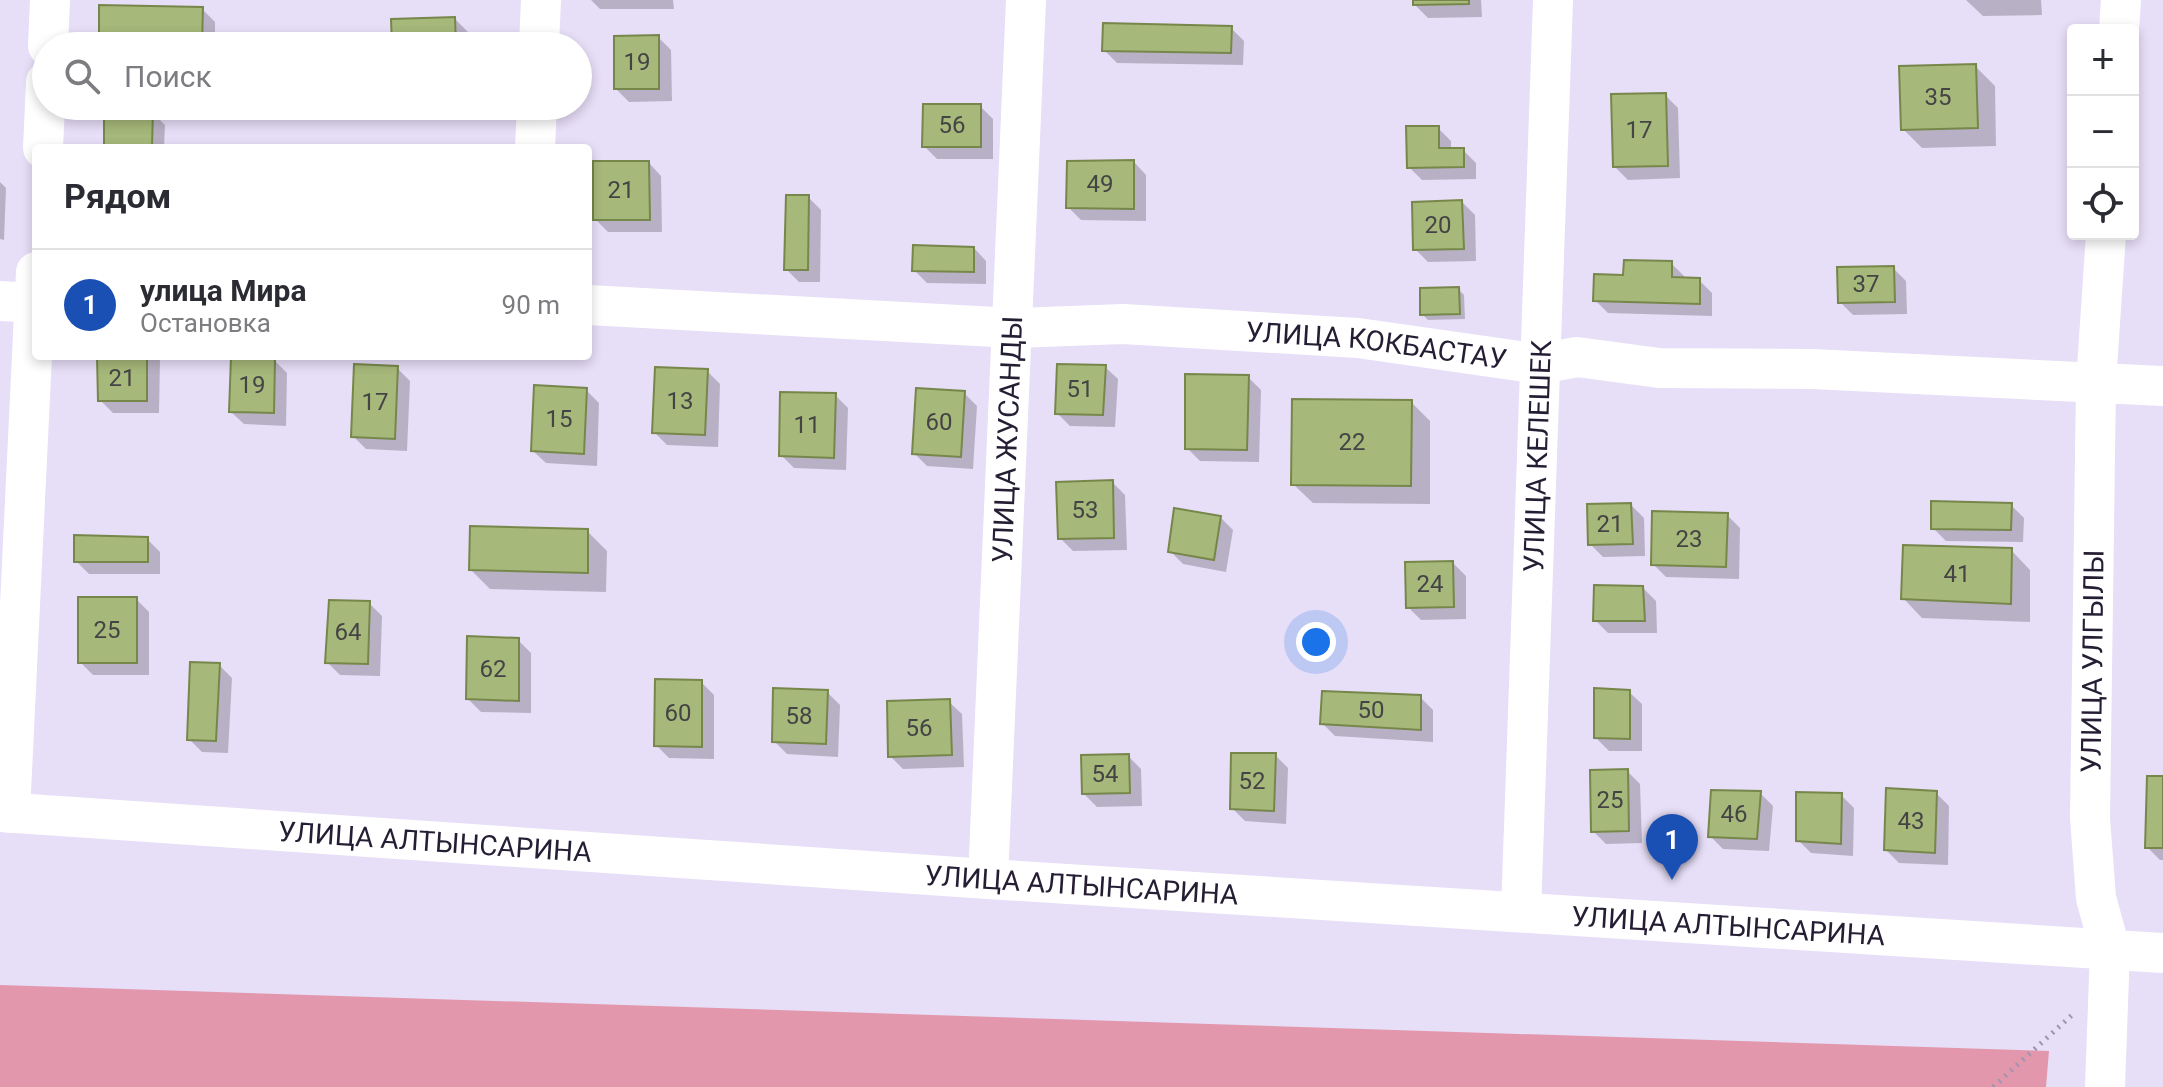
<!DOCTYPE html>
<html lang="ru">
<meta charset="utf-8">
<style>
:root{--surface:#fff;--page:#f2f2f3;--text:#2b2b33;--muted:#7c7c81;--line:#e1e1e2;--accent:#637524}
body{margin:0;font-family:Roboto,sans-serif;background:var(--page);color:var(--text)}
.controls{position:absolute;right:24px;top:24px;display:grid;overflow:hidden;border-radius:8px;box-shadow:0 4px 12px #0003}
.controls button{width:72px;height:72px;display:grid;place-items:center;padding:0;border:0;border-bottom:2px solid var(--line);background:var(--surface);color:var(--text);font:40px sans-serif}
.you{position:absolute;left:1316px;top:642px;width:28px;height:28px;margin:-20px;border:6px solid #fff;border-radius:50%;background:#1a73e8;box-shadow:0 0 0 12px #1a73e833}
.badge{display:grid;place-items:center;width:52px;height:52px;border-radius:50%;background:var(--accent);color:#fff;font-size:26px;font-weight:700}
.pin{position:absolute;translate:-50% -66px;filter:drop-shadow(0 2px 4px #0008)}
.pin::after{content:'';position:absolute;top:42px;width:28px;height:24px;background:inherit;clip-path:polygon(0 0,100% 0,50% 100%)}
.list{margin:0;padding:0;list-style:none}
h2{display:flex;justify-content:space-between;align-items:center;height:104px;margin:0;padding:0 32px;font-size:34px}
h2 small{font-size:26px;font-weight:400;color:var(--muted)}
.list li{display:grid;grid-template-columns:52px 1fr auto;gap:24px;align-items:center;box-sizing:border-box;height:112px;padding:0 32px;border-top:2px solid var(--line)}
.list b{display:block;font-size:30px;white-space:nowrap}
.list p{margin:0;font-size:26px;white-space:nowrap;color:var(--muted)}
.list em{font-size:26px;font-style:normal;color:var(--muted)}
.icon{flex:none;width:44px;height:44px;fill:none;stroke:currentColor;stroke-width:2;stroke-linecap:round;stroke-linejoin:round}
.map{position:relative;flex:none;width:2163px;height:1087px;overflow:hidden}
.search{position:absolute;background:var(--surface);box-shadow:0 4px 12px #0003;left:32px;top:32px;width:560px;height:88px;display:flex;align-items:center;gap:20px;box-sizing:border-box;padding:0 28px;border-radius:44px;color:var(--muted);font-size:30px}
.panel{position:absolute;background:var(--surface);box-shadow:0 4px 12px #0003;left:32px;top:144px;width:560px;height:216px;border-radius:8px}
.map>svg:first-child{display:block}
</style>
<div class="map">
<svg width="2163" height="1087" viewBox="0 0 2163 1087">
<rect width="100%" height="100%" fill="#e7def7"/>
<polygon fill="#e297ac" points="0,985 2049,1051 2046,1087 0,1087"/>
<g fill="#0003">
<polygon points="591,0 673,0 674,9 600,9"/>
<polygon points="1415,0 1481,0 1482,17 1428,18 1415,5"/>
<polygon points="1966,0 2041,0 2042,15 1983,16"/>
<polygon points="202,9 215,22 215,46 101,46"/>
<polygon points="455,19 468,32 468,46 394,46"/>
<polygon points="1231,28 1244,41 1243,65 1117,63 1104,50"/>
<polygon points="658,37 671,50 672,101 629,102 616,89"/>
<polygon points="1975,66 1995,86 1996,146 1922,148 1903,129"/>
<polygon points="1665,95 1678,108 1680,178 1628,180 1615,167"/>
<polygon points="980,106 993,119 993,159 937,159 924,146"/>
<polygon points="152,112 165,125 164,148 106,148"/>
<polygon points="1438,128 1451,141 1451,150 1463,150 1476,163 1476,179 1422,180 1409,167"/>
<polygon points="1134,162 1146,175 1146,221 1081,220 1068,207"/>
<polygon points="649,163 661,176 662,232 608,232 595,219"/>
<polygon points="0,182 6,188 4,240 0,239"/>
<polygon points="808,197 821,210 820,282 799,282 786,269"/>
<polygon points="1462,202 1475,215 1476,261 1428,262 1415,249"/>
<polygon points="974,248 986,261 986,284 927,283 914,270"/>
<polygon points="1671,263 1684,276 1684,280 1699,280 1712,293 1712,316 1608,313 1595,300 1625,277"/>
<polygon points="1893,268 1906,281 1907,314 1853,315 1840,302"/>
<polygon points="1458,289 1464,295 1465,319 1428,320 1422,314"/>
<polygon points="99,356 157,356 160,359 159,413 113,413 100,400"/>
<polygon points="274,360 287,373 286,426 244,424 231,412"/>
<polygon points="1105,367 1118,379 1115,427 1070,426 1057,413"/>
<polygon points="397,368 410,381 407,451 366,449 353,436"/>
<polygon points="707,371 720,384 718,447 667,445 654,432"/>
<polygon points="1248,377 1261,390 1259,462 1200,461 1187,448"/>
<polygon points="586,390 599,403 597,466 546,463 533,451"/>
<polygon points="964,393 977,406 973,469 927,466 914,453"/>
<polygon points="835,395 848,408 846,470 794,468 781,455"/>
<polygon points="1411,402 1430,421 1430,504 1313,503 1293,484"/>
<polygon points="1112,482 1125,495 1127,550 1073,551 1060,538"/>
<polygon points="1631,505 1644,518 1645,556 1603,557 1590,544"/>
<polygon points="2011,505 2024,518 2023,542 1946,541 1933,528"/>
<polygon points="1727,515 1740,528 1739,579 1666,577 1653,564"/>
<polygon points="1220,517 1233,530 1226,572 1183,564 1170,551"/>
<polygon points="587,531 607,551 606,592 490,589 471,570"/>
<polygon points="147,539 160,552 160,574 89,574 76,561"/>
<polygon points="2011,550 2030,570 2030,622 1922,618 1903,598"/>
<polygon points="1453,563 1466,576 1466,619 1421,620 1408,607"/>
<polygon points="1643,588 1656,601 1657,633 1608,633 1595,620"/>
<polygon points="136,599 149,612 149,675 93,675 80,662"/>
<polygon points="369,603 382,616 380,676 340,675 327,662"/>
<polygon points="518,640 531,653 531,713 481,712 468,699"/>
<polygon points="219,665 232,678 228,753 202,752 189,739"/>
<polygon points="701,682 714,695 714,759 669,758 656,745"/>
<polygon points="827,692 840,705 838,757 787,754 774,741"/>
<polygon points="1629,692 1642,704 1642,751 1609,751 1596,738"/>
<polygon points="1420,697 1433,710 1433,742 1335,736 1322,723"/>
<polygon points="949,702 962,714 964,767 903,769 890,756"/>
<polygon points="1275,755 1288,768 1286,824 1245,821 1232,808"/>
<polygon points="1128,756 1141,769 1142,806 1097,807 1084,794"/>
<polygon points="1627,771 1640,784 1642,843 1606,844 1593,831"/>
<polygon points="2163,778 2163,860 2160,860 2147,847"/>
<polygon points="1760,793 1773,806 1769,851 1723,849 1710,836"/>
<polygon points="1936,793 1949,806 1948,865 1899,863 1886,850"/>
<polygon points="1841,795 1854,808 1853,856 1811,853 1798,840"/>
</g>
<g fill="#a6b87a" stroke="#77874b" stroke-width="2">
<polygon points="1413,0 1469,0 1469,4 1413,5"/>
<polygon points="99,5 203,7 202,46 99,46"/>
<polygon points="455,17 456,46 392,46 391,19"/>
<polygon points="1103,23 1232,26 1231,53 1102,51"/>
<polygon points="659,35 659,89 614,89 614,36"/>
<polygon points="1976,64 1978,128 1901,130 1899,66"/>
<polygon points="1666,93 1668,166 1613,167 1611,94"/>
<polygon points="923,104 981,104 981,147 922,147"/>
<polygon points="104,110 153,110 152,148 104,148"/>
<polygon points="1406,126 1439,126 1439,148 1464,148 1464,167 1407,168"/>
<polygon points="419,145 485,146 485,148 419,148"/>
<polygon points="1134,160 1134,209 1066,208 1067,161"/>
<polygon points="593,161 649,161 650,220 593,220"/>
<polygon points="786,195 809,195 808,270 784,270"/>
<polygon points="1462,200 1464,249 1413,250 1412,202"/>
<polygon points="913,245 974,247 974,272 912,271"/>
<polygon points="1624,260 1672,261 1672,277 1700,278 1700,304 1593,301 1594,274 1623,275"/>
<polygon points="1894,266 1895,302 1838,303 1837,267"/>
<polygon points="1459,287 1460,314 1420,315 1420,288"/>
<polygon points="97,356 147,356 147,401 98,401"/>
<polygon points="231,357 275,359 274,413 229,412"/>
<polygon points="354,364 398,366 395,439 351,437"/>
<polygon points="1057,364 1106,365 1103,415 1055,414"/>
<polygon points="655,367 708,369 705,435 652,433"/>
<polygon points="1185,374 1249,375 1247,450 1185,449"/>
<polygon points="534,385 587,388 584,454 531,451"/>
<polygon points="916,388 965,391 961,457 912,454"/>
<polygon points="780,392 836,393 834,458 779,456"/>
<polygon points="1292,399 1412,400 1411,486 1291,485"/>
<polygon points="1113,480 1114,538 1058,539 1056,482"/>
<polygon points="1931,501 2012,503 2011,530 1931,529"/>
<polygon points="1631,503 1633,544 1588,545 1587,504"/>
<polygon points="1174,508 1221,516 1214,560 1168,552"/>
<polygon points="1652,511 1728,513 1726,567 1651,565"/>
<polygon points="470,526 588,529 588,573 469,570"/>
<polygon points="74,535 148,537 148,562 74,562"/>
<polygon points="1903,545 2012,548 2011,604 1901,599"/>
<polygon points="1453,561 1454,607 1406,608 1405,562"/>
<polygon points="1594,585 1643,586 1645,621 1593,621"/>
<rect x="78" y="597" width="59" height="66"/>
<polygon points="329,600 370,601 368,664 325,663"/>
<polygon points="467,636 519,638 519,701 466,699"/>
<polygon points="190,662 220,663 216,741 187,740"/>
<polygon points="655,679 702,680 702,747 654,746"/>
<polygon points="773,688 828,690 826,744 772,742"/>
<polygon points="1594,688 1630,690 1630,739 1594,738"/>
<polygon points="1322,691 1421,695 1421,730 1320,724"/>
<polygon points="950,699 952,755 888,757 887,701"/>
<polygon points="1231,753 1276,753 1274,811 1230,809"/>
<polygon points="1129,754 1130,793 1082,794 1081,755"/>
<polygon points="1628,769 1629,831 1591,832 1590,770"/>
<polygon points="2147,776 2163,776 2163,848 2145,848"/>
<polygon points="1886,788 1937,791 1935,853 1884,850"/>
<polygon points="1711,790 1761,791 1757,839 1708,837"/>
<polygon points="1796,792 1842,793 1841,844 1796,841"/>
</g>
<g fill="none" stroke-linecap="round" stroke-linejoin="round">
<polyline stroke="#9f96ae" stroke-width="5" stroke-dasharray="2 6" stroke-linecap="butt" points="1993,1087 2072,1015"/>
<g stroke="#fff" stroke-width="40">
<polyline points="2119,30 2121,0"/>
<polyline points="48,46 50,0"/>
<polyline points="539,46 541,0"/>
<polyline points="43,148 46,82"/>
<polyline points="535,148 537,106"/>
<polyline points="0,301 36,303"/>
<path id="s1" d="M588,305L1014,328L1123,324L1358,338L1540,364L1577,357L1659,368L1812,369L2163,386"/>
<path id="s2" d="M0,812L988,879L2163,953"/>
<polyline points="10,813 36,272"/>
<path id="s3" d="M988,879L1026,0"/>
<path id="s4" d="M1521,912L1553,0"/>
<path id="s5" d="M2105,1087L2110,949L2096,898L2090,818L2096,383L2106,234"/>
</g>
</g>
<g text-anchor="middle" dominant-baseline="central" stroke-width="6" stroke-linejoin="round" paint-order="stroke">
<g font-size="24" fill="#454445">
<text x="637" y="62">19</text>
<text x="1938" y="97">35</text>
<text x="952" y="125">56</text>
<text x="1639" y="130">17</text>
<text x="1100" y="184">49</text>
<text x="621" y="190">21</text>
<text x="1438" y="225">20</text>
<text x="1866" y="284">37</text>
<text x="122" y="378">21</text>
<text x="252" y="385">19</text>
<text x="1080" y="389">51</text>
<text x="680" y="401">13</text>
<text x="375" y="402">17</text>
<text x="559" y="419">15</text>
<text x="939" y="422">60</text>
<text x="807" y="425">11</text>
<text x="1352" y="442">22</text>
<text x="1085" y="510">53</text>
<text x="1610" y="524">21</text>
<text x="1689" y="539">23</text>
<text x="1957" y="574">41</text>
<text x="1430" y="584">24</text>
<text x="107" y="630">25</text>
<text x="348" y="632">64</text>
<text x="493" y="669">62</text>
<text x="1371" y="710">50</text>
<text x="678" y="713">60</text>
<text x="799" y="716">58</text>
<text x="919" y="728">56</text>
<text x="1105" y="774">54</text>
<text x="1252" y="781">52</text>
<text x="1610" y="800">25</text>
<text x="1734" y="814">46</text>
<text x="1911" y="821">43</text>
</g>
<g font-size="28" fill="#251d33" stroke="#e7def7">
<text stroke="none"><textPath href="#s1" startOffset="790">УЛИЦА КОКБАСТАУ</textPath></text>
<text stroke="none"><textPath href="#s3" startOffset="440">УЛИЦА ЖУСАНДЫ</textPath></text>
<text stroke="none"><textPath href="#s4" startOffset="456">УЛИЦА КЕЛЕШЕК</textPath></text>
<text stroke="none"><textPath href="#s5" startOffset="428">УЛИЦА УЛГЫЛЫ</textPath></text>
<text stroke="none"><textPath href="#s2" startOffset="436">УЛИЦА АЛТЫНСАРИНА</textPath></text>
<text stroke="none"><textPath href="#s2" startOffset="1084">УЛИЦА АЛТЫНСАРИНА</textPath></text>
<text stroke="none"><textPath href="#s2" startOffset="1732">УЛИЦА АЛТЫНСАРИНА</textPath></text>
</g>
</g>
</svg>
<div class="controls">
<button>+</button>
<button>−</button>
<button><svg class="icon" aria-label="locate" viewBox="0 0 24 24"><circle cx="12" cy="12" r="6"/><path d="M12 2v4M12 18v4M2 12h4M18 12h4"/></svg></button>
</div>
<div class="you"></div>
<div class="pin badge" style="left:1672px;top:880px;background:#1a4fb4">1</div>
<div class="search"><svg class="icon" aria-label="search" viewBox="0 0 24 24"><circle cx="10" cy="10" r="6"/><path d="M15 15l6 6"/></svg>Поиск</div>
<section class="panel">
<h2>Рядом<small></small></h2>
<ul class="list">
<li><span class="badge" style="background:#1a4fb4">1</span><div><b>улица Мира</b><p>Остановка</p></div><em>90 m</em></li>
</ul>
</section>
</div>
